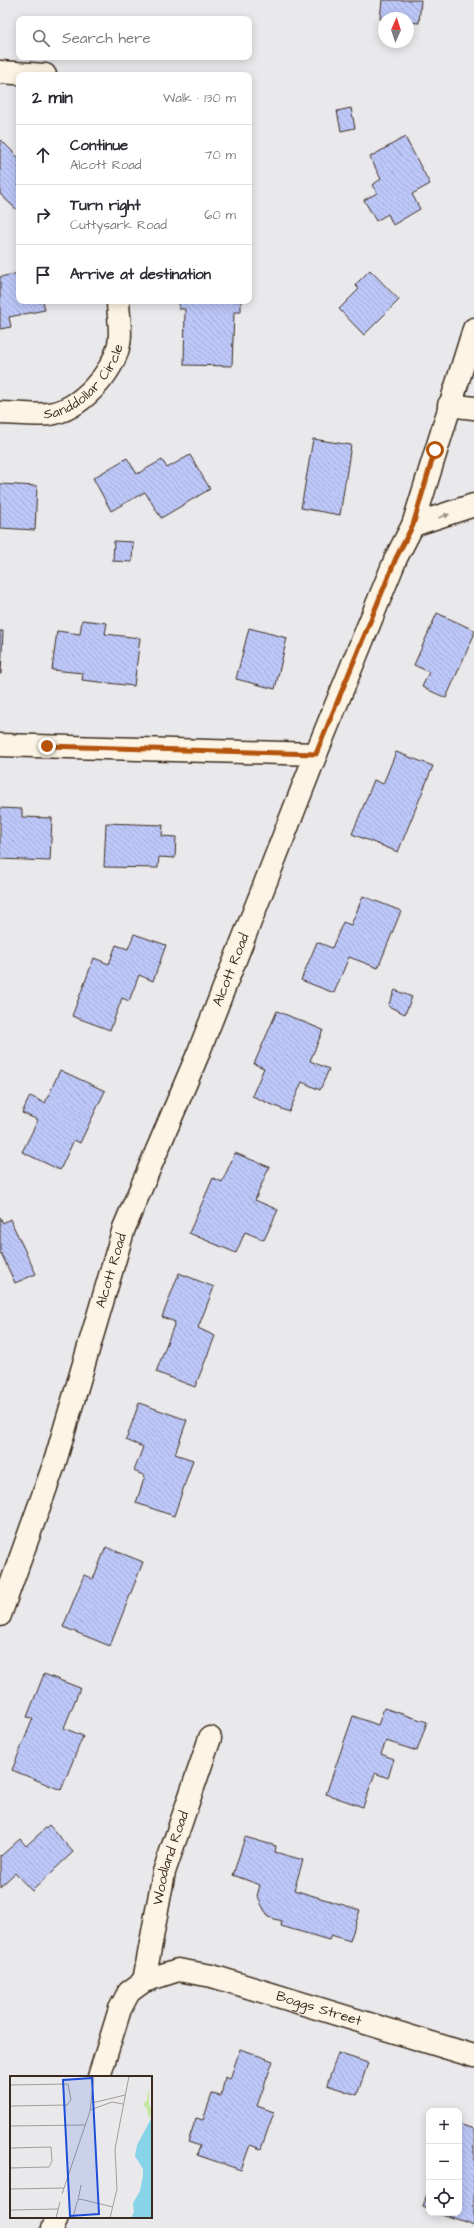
<!DOCTYPE html>
<meta charset="utf-8">
<style>
:root{--surface:#fff;--page:#f7f7f7;--text:#2b2b33;--muted:#7c7c81;--line:#e1e1e2}
body{margin:0;font-family:"Architects Daughter",sans-serif;background:var(--page);color:var(--text)}
.controls{position:absolute;right:12px;bottom:12px;display:grid;overflow:hidden;border-radius:8px;box-shadow:0 2px 10px #0003}
.controls button{width:36px;height:36px;display:grid;place-items:center;padding:0;border:0;border-bottom:1px solid var(--line);background:var(--surface);color:var(--text);font:20px sans-serif}
.compass{position:absolute;left:378px;top:12px;width:36px;height:36px;border-radius:50%;background:var(--surface);box-shadow:0 2px 10px #0003;rotate:3deg}
.stop{position:absolute;width:12px;height:12px;margin:-9px;border:3px solid #b45309;border-radius:50%;background:#fff}
.stop.end{background:#b45309;border-color:#fff;box-shadow:0 1px 4px #0008}
.list{margin:0;padding:0;list-style:none}
h2{display:flex;justify-content:space-between;align-items:center;height:52px;margin:0;padding:0 16px;font-size:17px}
h2 small{font-size:13px;font-weight:400;color:var(--muted)}
.list li{display:grid;grid-template-columns:26px 1fr auto;gap:12px;align-items:center;box-sizing:border-box;height:60px;padding:0 16px;border-top:1px solid var(--line)}
.list b{display:block;font-size:15px;white-space:nowrap}
.list p{margin:0;font-size:13px;white-space:nowrap;color:var(--muted)}
.list em{font-size:13px;font-style:normal;color:var(--muted)}
.icon{flex:none;width:22px;height:22px;fill:none;stroke:currentColor;stroke-width:2;stroke-linecap:round;stroke-linejoin:round}
.map{position:relative;flex:none;width:474px;height:2228px;overflow:hidden}
.search{position:absolute;background:var(--surface);box-shadow:0 2px 10px #0003;left:16px;top:16px;width:236px;height:44px;display:flex;align-items:center;gap:10px;box-sizing:border-box;padding:0 14px;border-radius:8px;color:var(--muted);font-size:15px}
.panel{position:absolute;background:var(--surface);box-shadow:0 2px 10px #0003;left:16px;top:72px;width:236px;height:232px;border-radius:8px}
.map>svg:first-child{display:block}
</style>
<div class="map">
<svg width="474" height="2228" viewBox="0 0 474 2228">
<defs>
<pattern id="building-back-hatch" width="6" height="6" patternUnits="userSpaceOnUse"><rect width="6" height="6" fill="#bdc8f9"/><path d="M-1 5l2 2M0 0l6 6M5-1l2 2" fill="none" stroke="#a3acd5"/></pattern>
</defs>
<rect width="100%" height="100%" fill="#e9e8eb"/>
<filter id="ink" filterUnits="userSpaceOnUse"><feTurbulence type="fractalNoise" baseFrequency=".025" numOctaves="2"/><feDisplacementMap in="SourceGraphic" scale="8" xChannelSelector="R" yChannelSelector="G"/><feConvolveMatrix kernelMatrix="1 2 1 2 8 2 1 2 1" color-interpolation-filters="sRGB"/></filter>
<g filter="url(#ink)">
<g fill="url(#building-back-hatch)" stroke="#3b2a1e">
<polygon points="382,0 421,0 419,23 408,22 408,18 380,19"/>
<polygon points="351,108 355,128 341,131 337,111"/>
<polygon points="405,137 430,184 412,194 420,209 393,225 388,214 376,221 364,200 377,193 372,185 381,179 370,157"/>
<polygon points="0,139 19,158 19,212 0,194"/>
<polygon points="370,270 399,300 364,335 339,309 359,289 355,285"/>
<polygon points="19,273 19,301 43,301 45,310 9,317 11,327 0,329 0,277"/>
<polygon points="179,301 241,301 241,312 234,312 232,366 184,365 185,309 179,309"/>
<polygon points="313,439 351,445 340,515 301,508"/>
<polygon points="190,455 210,489 161,518 145,492 111,511 93,478 127,458 137,474 162,460 167,468"/>
<polygon points="0,484 37,486 35,530 0,528"/>
<polygon points="114,541 133,542 132,562 113,561"/>
<polygon points="437,613 474,630 474,635 446,698 422,687 429,672 414,665"/>
<polygon points="82,620 107,623 105,634 140,638 134,686 82,680 83,673 52,670 57,631 80,634"/>
<polygon points="249,628 287,638 275,689 236,679"/>
<polygon points="0,631 3,631 1,674 0,674"/>
<polygon points="396,752 433,766 398,852 352,834 374,780 383,784"/>
<polygon points="0,808 22,809 22,817 52,818 50,861 0,859"/>
<polygon points="106,823 163,825 162,836 176,837 175,858 159,857 158,868 104,867"/>
<polygon points="363,896 401,911 378,968 349,957 334,993 301,980 317,942 332,948 343,922 351,925"/>
<polygon points="134,934 166,945 153,981 139,975 129,1001 122,998 110,1030 72,1016 94,958 109,964 116,945 128,949"/>
<polygon points="395,990 412,997 405,1014 388,1006"/>
<polygon points="277,1011 323,1030 310,1061 329,1069 320,1090 302,1082 289,1112 252,1096 264,1068 254,1064"/>
<polygon points="60,1070 105,1091 80,1143 74,1140 60,1170 22,1152 38,1120 22,1113 30,1096 45,1103"/>
<polygon points="235,1153 269,1167 255,1200 278,1210 264,1240 245,1232 236,1253 189,1233 213,1178 222,1182"/>
<polygon points="0,1217 3,1223 10,1219 36,1274 15,1283 1,1253 0,1254"/>
<polygon points="179,1273 214,1287 198,1328 215,1336 195,1387 156,1372 175,1322 162,1317"/>
<polygon points="139,1403 187,1420 175,1454 193,1460 174,1516 136,1503 145,1476 134,1471 143,1447 126,1440"/>
<polygon points="106,1547 143,1562 110,1646 63,1627 84,1575 93,1579"/>
<polygon points="44,1674 80,1688 64,1728 83,1736 61,1790 12,1770 33,1718 27,1717"/>
<polygon points="384,1708 427,1722 417,1751 386,1741 381,1754 394,1759 388,1778 375,1773 363,1807 326,1794 353,1716 378,1725"/>
<polygon points="49,1825 73,1852 32,1891 15,1873 0,1887 0,1855 1,1856 20,1839 26,1846"/>
<polygon points="245,1837 276,1846 275,1852 303,1860 294,1890 360,1910 350,1941 331,1935 329,1940 281,1926 282,1921 268,1917 257,1896 260,1885 233,1875"/>
<polygon points="240,2049 273,2061 257,2106 274,2112 261,2149 250,2145 241,2170 197,2155 200,2146 188,2142 196,2118 203,2120 212,2094 221,2096 225,2077 230,2079"/>
<polygon points="338,2053 368,2063 357,2095 327,2085"/>
<polygon points="459,2124 474,2129 474,2225 439,2213 459,2213"/>
<polygon points="429,2189 429,2210 422,2207"/>
</g>
<g fill="none" stroke-linecap="round" stroke-linejoin="round">
<defs>
<g id="minor">
<polyline points="0,72 45,75"/>
<polyline points="449,405 474,408"/>
<path id="s1" d="M0,413C16,413 34,416 49,414C80,410 113,373 119,344C122,331 118,314 118,301"/>
<polyline points="413,525 474,505"/>
<polyline points="0,745 316,754"/>
<path id="s2" d="M0,1615L54,1465L124,1228L198,1054L316,754L396,558L413,525L474,329"/>
<path id="s3" d="M144,1981L164,1872L210,1738"/>
<path id="s4" d="M99,2077L120,2009L129,1992L144,1981L178,1970L212,1976L474,2056"/>
<polyline points="53,2228 57,2217"/>
</g>
</defs>
<use href="#minor" stroke="#3b2a1e" stroke-width="25"/>
<use href="#minor" stroke="#fcf5e5" stroke-width="22"/>
</g>
<defs><path id="oneway-solid" d="M-6-.8H1V-3.2L6.5 0L1 3.2V.8H-6Z"/></defs>
<use fill="#9c9082" href="#oneway-solid" transform="translate(444 516) rotate(-18)"/>
</g>
<g fill="none" stroke-linecap="round" stroke-linejoin="round" filter="url(#ink)">
<polyline stroke="#b45309" stroke-width="5" points="47,746 316,754 396,558 413,525 435,450"/>
</g>
<g text-anchor="middle" dominant-baseline="central" stroke-width="3.5" stroke-linejoin="round" paint-order="stroke">
<g font-size="14" fill="#3b2a1e" stroke="#fcf5e5">
<text stroke="none"><textPath href="#s1" startOffset="98">Sanddollar Circle</textPath></text>
<text stroke="none"><textPath href="#s2" startOffset="686">Alcott Road</textPath></text>
<text stroke="none"><textPath href="#s2" startOffset="362">Alcott Road</textPath></text>
<text stroke="none"><textPath href="#s3" startOffset="126">Woodland Road</textPath></text>
<text stroke="none"><textPath href="#s4" startOffset="291">Boggs Street</textPath></text>
</g>
</g>
<g transform="translate(10 2076)">
<rect width="142" height="142" fill="#e9e8eb"/>
<path d="M139,10V28L142,35L139,43L137,32L133,29L137,24Z" fill="#c5e7a0"/>
<path d="M142,41V142H121L124,136L123,127L130,115L133,100V93L125,80L127,69Z" fill="#87d3e7"/>
<path fill="none" stroke="#a39c99" stroke-width="1" d="M0,9L58,8L61,24L57,29L0,30M82,27L115,19M80,34L102,26L113,28M0,50L75,49M0,72L41,71L42,85L39,91L0,92M0,113L54,112M52,118L80,35L84,0M68,124L71,109M0,134L48,133M46,142L50,126M63,142L67,126L70,123L103,131M100,142L107,113L105,73L119,0"/>
<path fill="#1d4ed8" fill-opacity="0.15" stroke="#1d4ed8" stroke-width="2" d="M82,2L89,138L60,140L53,4Z"/>
<rect width="142" height="142" fill="none" stroke="#3b2a1e" stroke-width="2"/>
</g>
</svg>
<div class="controls">
<button>+</button>
<button>−</button>
<button><svg class="icon" aria-label="locate" viewBox="0 0 24 24"><circle cx="12" cy="12" r="6"/><path d="M12 2v4M12 18v4M2 12h4M18 12h4"/></svg></button>
</div>
<svg class="compass" viewBox="-18 -18 36 36"><path d="M0-13l5 13h-10z" fill="#e53935"/><path d="M0 13l5-13h-10z" fill="#7c7c81"/></svg>
<div class="stop" style="left:435px;top:450px"></div>
<div class="stop end" style="left:47px;top:746px"></div>
<div class="search"><svg class="icon" aria-label="search" viewBox="0 0 24 24"><circle cx="10" cy="10" r="6"/><path d="M15 15l6 6"/></svg>Search here</div>
<section class="panel">
<h2>2 min<small>Walk · 130 m</small></h2>
<ul class="list">
<li><svg class="icon" aria-label="ahead" viewBox="0 0 24 24"><path d="M12 20V5M6 11l6-6 6 6"/></svg><div><b>Continue</b><p>Alcott Road</p></div><em>70 m</em></li>
<li><svg class="icon" aria-label="right" viewBox="0 0 24 24"><path d="M7 20v-9h11M14 6l5 5-5 5"/></svg><div><b>Turn right</b><p>Cuttysark Road</p></div><em>60 m</em></li>
<li><svg class="icon" aria-label="arrive" viewBox="0 0 24 24"><path d="M6 21V4h12l-3 4 3 4H6"/></svg><div><b>Arrive at destination</b></div></li>
</ul>
</section>
</div>
